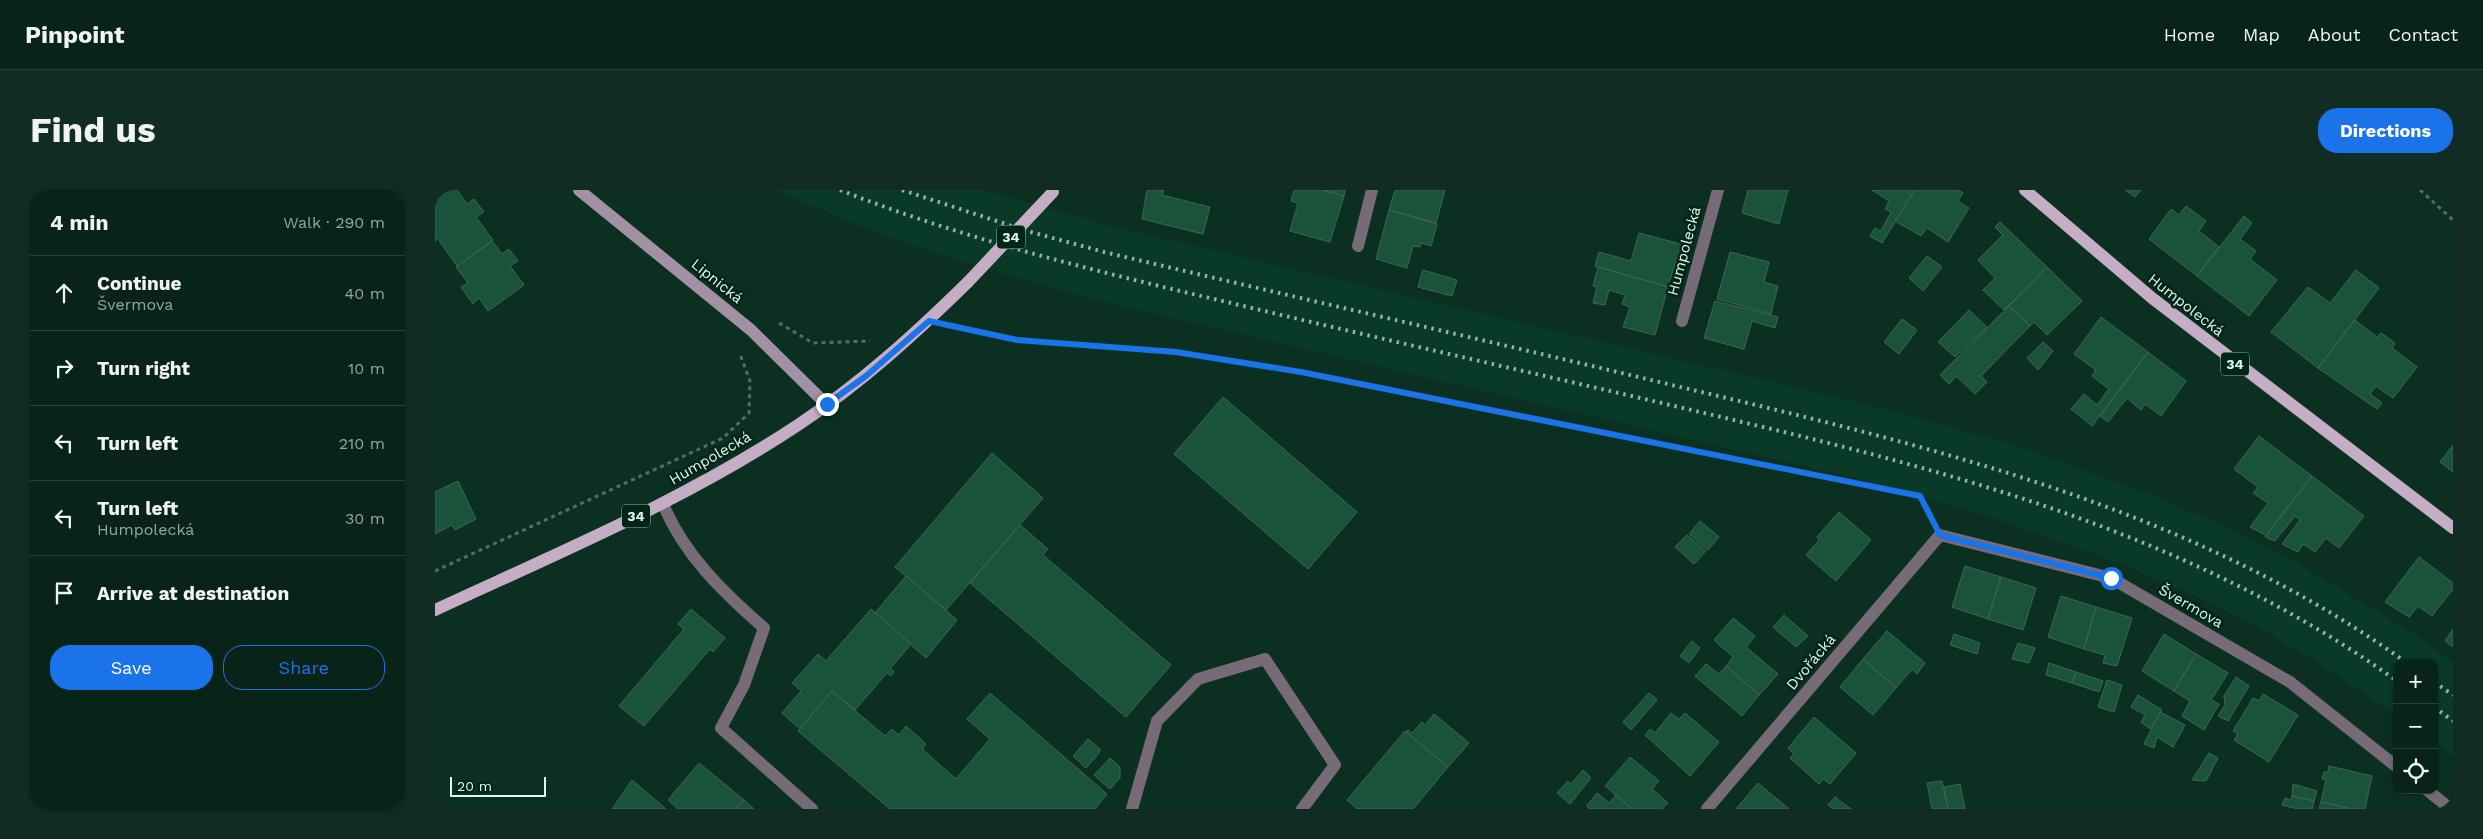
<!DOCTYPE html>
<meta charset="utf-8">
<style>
:root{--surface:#082419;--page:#112c22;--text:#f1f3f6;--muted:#98a4a2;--line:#294138;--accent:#1a73e8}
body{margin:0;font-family:"Work Sans",sans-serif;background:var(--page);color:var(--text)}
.controls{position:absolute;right:15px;bottom:15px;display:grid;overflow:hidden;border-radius:10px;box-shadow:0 1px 4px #0004}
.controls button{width:45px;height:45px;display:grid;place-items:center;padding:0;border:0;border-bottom:1px solid var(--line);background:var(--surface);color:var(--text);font:25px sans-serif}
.scale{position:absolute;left:15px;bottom:12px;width:96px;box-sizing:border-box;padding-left:5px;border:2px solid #e2f6ec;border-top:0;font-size:14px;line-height:18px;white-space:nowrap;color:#e2f6ec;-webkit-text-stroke:4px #012618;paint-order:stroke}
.stop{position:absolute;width:15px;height:15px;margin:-11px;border:4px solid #1a73e8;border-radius:50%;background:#fff}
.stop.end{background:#1a73e8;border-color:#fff;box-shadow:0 1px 5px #0008}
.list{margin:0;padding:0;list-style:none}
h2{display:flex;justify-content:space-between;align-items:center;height:65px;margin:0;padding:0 20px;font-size:21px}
h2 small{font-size:16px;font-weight:400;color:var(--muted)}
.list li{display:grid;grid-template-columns:32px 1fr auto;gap:15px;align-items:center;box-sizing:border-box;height:75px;padding:0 20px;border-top:1px solid var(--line)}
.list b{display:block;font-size:19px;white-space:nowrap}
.list p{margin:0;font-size:16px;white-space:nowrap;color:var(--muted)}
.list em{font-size:16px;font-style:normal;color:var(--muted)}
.actions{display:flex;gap:10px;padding:15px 20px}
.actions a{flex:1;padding:11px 0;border:1px solid var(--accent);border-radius:20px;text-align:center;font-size:18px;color:var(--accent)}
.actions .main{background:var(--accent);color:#fff}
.icon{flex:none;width:28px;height:28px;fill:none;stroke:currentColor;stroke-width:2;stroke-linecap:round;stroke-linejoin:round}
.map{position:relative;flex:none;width:2018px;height:619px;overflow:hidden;border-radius:20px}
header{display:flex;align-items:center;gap:30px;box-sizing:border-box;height:70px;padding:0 25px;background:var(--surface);border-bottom:1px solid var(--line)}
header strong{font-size:24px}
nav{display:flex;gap:28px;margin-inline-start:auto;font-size:18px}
.intro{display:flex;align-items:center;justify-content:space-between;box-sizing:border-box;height:120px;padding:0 30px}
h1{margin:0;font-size:35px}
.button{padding:12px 22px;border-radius:20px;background:var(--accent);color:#fff;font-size:18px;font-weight:700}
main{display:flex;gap:30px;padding:0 30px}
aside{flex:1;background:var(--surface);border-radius:20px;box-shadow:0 1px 4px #0004}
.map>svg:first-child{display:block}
</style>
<header>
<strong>Pinpoint</strong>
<nav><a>Home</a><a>Map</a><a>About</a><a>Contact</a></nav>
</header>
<div class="intro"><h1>Find us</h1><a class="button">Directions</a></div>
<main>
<aside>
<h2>4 min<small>Walk · 290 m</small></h2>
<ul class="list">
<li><svg class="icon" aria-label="ahead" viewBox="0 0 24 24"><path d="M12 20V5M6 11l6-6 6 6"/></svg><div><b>Continue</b><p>Švermova</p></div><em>40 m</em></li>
<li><svg class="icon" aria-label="right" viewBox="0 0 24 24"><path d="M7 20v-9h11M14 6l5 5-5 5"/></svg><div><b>Turn right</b></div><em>10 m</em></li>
<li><svg class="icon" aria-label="left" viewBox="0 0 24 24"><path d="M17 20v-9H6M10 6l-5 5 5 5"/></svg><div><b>Turn left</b></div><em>210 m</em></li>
<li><svg class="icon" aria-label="left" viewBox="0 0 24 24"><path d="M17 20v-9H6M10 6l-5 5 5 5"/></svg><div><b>Turn left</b><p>Humpolecká</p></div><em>30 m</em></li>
<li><svg class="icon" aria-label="arrive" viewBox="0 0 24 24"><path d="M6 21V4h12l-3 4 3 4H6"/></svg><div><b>Arrive at destination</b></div></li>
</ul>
<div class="actions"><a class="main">Save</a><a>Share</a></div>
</aside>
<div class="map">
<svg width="2018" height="619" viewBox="0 0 2018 619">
<rect width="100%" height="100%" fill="#0b3021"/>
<polygon fill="#093927" points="340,0 549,0 675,36 1435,215 1576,254 1717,305 1786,335 1854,369 1979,444 2018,473 2018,567 1999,552 1999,473 1962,473 1962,525 1879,470 1819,435 1754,403 1689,375 1553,326 1416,287 657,109 499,63 428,37"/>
<g fill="#1a533c" stroke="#416554">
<polygon points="11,0 22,0 32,14 39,9 49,22 41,27 58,50 22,76 3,49 0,51 0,8"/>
<polygon points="712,0 729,0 727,5 775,17 768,44 707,29"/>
<polygon points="859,0 887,0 909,6 895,52 855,41 863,13 856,11"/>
<polygon points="887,0 910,0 909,6"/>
<polygon points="960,0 1010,0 1001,33 954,20"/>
<polygon points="1313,0 1353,0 1344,34 1307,23"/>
<polygon points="1437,0 1480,0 1447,53 1435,46 1440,38 1446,41 1456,22 1450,19 1454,11"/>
<polygon points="1480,0 1523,0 1528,3 1523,11 1534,18 1513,52 1492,38 1486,46 1460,31"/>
<polygon points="1690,0 1706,0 1700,7"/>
<polygon points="1751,16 1771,31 1764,41 1784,57 1762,86 1714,49 1736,19 1744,25"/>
<polygon points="954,20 1002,34 996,56 986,53 985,57 978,56 972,78 941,69"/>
<polygon points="1809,26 1817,33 1805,49 1821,61 1815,69 1842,90 1814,126 1762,86"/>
<polygon points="1565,32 1612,77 1569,120 1548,100 1560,88 1543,70 1568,45 1560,37"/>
<polygon points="1204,43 1246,54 1233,97 1160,76 1164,62 1196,71"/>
<polygon points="57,51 67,64 74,59 83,71 75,76 89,95 53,121 44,108 38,114 26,97 33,93 21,77"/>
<polygon points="1295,62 1334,72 1329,92 1343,96 1336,124 1282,109"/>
<polygon points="1492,66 1507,77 1488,101 1474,88"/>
<polygon points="1163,77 1233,97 1220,145 1188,137 1195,117 1187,114 1190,105 1174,100 1170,115 1158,113 1162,97 1158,96"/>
<polygon points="1612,77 1647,111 1612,145 1599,132 1595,136 1574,116"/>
<polygon points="988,80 1022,90 1017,106 983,97"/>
<polygon points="1921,80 1944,98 1883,178 1836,142 1873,97 1895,113"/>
<polygon points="1280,111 1343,127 1340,138 1317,131 1309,159 1269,148"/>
<polygon points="1574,116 1595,136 1546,186 1552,192 1540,204 1521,186 1514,194 1505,185"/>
<polygon points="1534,120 1552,137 1520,167 1503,152"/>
<polygon points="1666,127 1713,162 1657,236 1636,219 1649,204 1662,215 1674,199 1657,186 1661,180 1639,164"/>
<polygon points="1467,129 1482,140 1464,164 1449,152"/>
<polygon points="1920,130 1942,147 1946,143 1960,153 1957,158 1982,177 1958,208 1941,196 1935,204 1947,213 1942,219 1883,178"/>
<polygon points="1608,152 1618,161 1603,180 1592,168"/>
<polygon points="1713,162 1751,191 1726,226 1710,214 1706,220 1692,208 1673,232 1665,226"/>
<polygon points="788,207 922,322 873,379 739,264"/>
<polygon points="1824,246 1877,286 1831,345 1815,337 1833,313 1818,303 1823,297 1799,279"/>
<polygon points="2018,255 2018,282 2005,272"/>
<polygon points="557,263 608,308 511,420 460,377"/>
<polygon points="1877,286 1929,326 1904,358 1891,348 1880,362 1868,354 1863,362 1847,354 1865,330 1860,326 1840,351 1830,347"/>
<polygon points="23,291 41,329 20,340 17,335 0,344 0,302"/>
<polygon points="1404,322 1436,350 1401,391 1371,365 1384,350 1382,347"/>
<polygon points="1265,331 1284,347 1273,360 1254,344"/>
<polygon points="585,335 613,359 608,365 736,475 691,527 535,393"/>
<polygon points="1252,345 1271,361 1259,374 1240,357"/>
<polygon points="1984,367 2018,393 2018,399 1997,426 1983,416 1974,427 1950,412"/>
<polygon points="1530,376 1566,387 1553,429 1517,417"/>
<polygon points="471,386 522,430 491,468 440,423"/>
<polygon points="1566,387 1601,398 1588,440 1553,429"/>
<polygon points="1626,406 1661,417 1649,459 1613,447"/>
<polygon points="1661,417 1697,428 1682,476 1668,473 1670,465 1649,459"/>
<polygon points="256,419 290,448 278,462 275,459 209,536 184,516 249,439 243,434"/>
<polygon points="436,419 476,454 455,479 459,482 456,486 452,483 420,520 397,501 365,539 347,523 366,501 357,493 383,464 391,471"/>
<polygon points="1349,425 1373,446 1361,457 1338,437"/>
<polygon points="1298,428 1320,446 1311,457 1343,484 1324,505 1291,476 1298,467 1279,450"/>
<polygon points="2018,439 2018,457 2010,451"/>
<polygon points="1452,441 1490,473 1482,484 1477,479 1461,498 1428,469"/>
<polygon points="1519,444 1545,453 1542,464 1515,455"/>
<polygon points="1729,444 1761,464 1739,501 1707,481"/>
<polygon points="1257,451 1265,458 1254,473 1245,466"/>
<polygon points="1583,453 1600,458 1594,473 1577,469"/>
<polygon points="1761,464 1793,483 1776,510 1784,514 1769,540 1747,526 1755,511 1739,501"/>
<polygon points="1428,469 1461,498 1438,525 1405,497"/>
<polygon points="1614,473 1641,482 1637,493 1611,485"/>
<polygon points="1271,474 1284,484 1291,476 1324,505 1307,526 1260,486"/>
<polygon points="1641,482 1668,491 1664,502 1637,493"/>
<polygon points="1801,487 1814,496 1793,531 1783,526 1790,515 1789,506"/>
<polygon points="1672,490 1687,495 1679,522 1663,517"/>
<polygon points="397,501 450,546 457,539 464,545 471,536 491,554 487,559 521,589 555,549 532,529 555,503 672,604 660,619 455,619 363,541"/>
<polygon points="1214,503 1222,510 1196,540 1188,532"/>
<polygon points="1828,504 1863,525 1834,572 1799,550 1803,544 1798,541 1818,508 1824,511"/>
<polygon points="1703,505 1727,520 1715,539 1706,532 1710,525 1696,517"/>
<polygon points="1725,522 1750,535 1738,557 1722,547 1719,558 1709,554"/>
<polygon points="1236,523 1244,529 1250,523 1284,552 1255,586 1210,545 1215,539 1220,543"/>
<polygon points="999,524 1034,553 1013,577 971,542 973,540 977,543 987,532 990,535"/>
<polygon points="1379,527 1421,563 1395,594 1388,589 1384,594 1355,568 1359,564 1353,558"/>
<polygon points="970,541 1013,577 978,619 922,619 912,610"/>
<polygon points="653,549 665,559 665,562 651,578 638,566"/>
<polygon points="1774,563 1783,568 1771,591 1757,590"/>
<polygon points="1195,567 1224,591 1217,599 1233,613 1227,619 1197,619 1170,596"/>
<polygon points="675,568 685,577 685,588 675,599 659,585"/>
<polygon points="264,573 309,610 301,619 243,619 233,610"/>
<polygon points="1894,576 1937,586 1930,619 1916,619 1886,612 1891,590 1887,589 1889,582 1893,582"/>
<polygon points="1148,580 1156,588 1135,614 1122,603 1133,591 1136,594"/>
<polygon points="197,590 231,619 177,619"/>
<polygon points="1507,591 1513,619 1497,619 1492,593"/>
<polygon points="1323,593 1354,619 1301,619"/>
<polygon points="1525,594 1530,619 1513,619 1509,597"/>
<polygon points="1858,594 1882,601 1879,611 1857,606"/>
<polygon points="1162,603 1174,613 1181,605 1197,619 1155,619 1152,616"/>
<polygon points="1857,606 1879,611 1877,619 1863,619 1847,615 1850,608 1855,610"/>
<polygon points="1400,607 1416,619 1398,619 1393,615"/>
<polygon points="309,610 319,619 301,619"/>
<polygon points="1886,612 1916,619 1884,619"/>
</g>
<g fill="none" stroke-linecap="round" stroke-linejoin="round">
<g stroke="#507062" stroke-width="3" stroke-dasharray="4 4" stroke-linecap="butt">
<polyline points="1985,0 2018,30"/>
<polyline points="344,133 378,153 435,151"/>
<polyline points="520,136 582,150 741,162 866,182 1485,306 1494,325"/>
<polyline points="0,381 288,248 314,223 315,191 305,164"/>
</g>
<g stroke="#766b76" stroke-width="12">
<path d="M228,314C249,365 288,402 329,438L309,495L286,538L377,619"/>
<polyline points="697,619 722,531 763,489 830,469 900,575 867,619"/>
</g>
<g stroke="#766b76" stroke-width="12">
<polyline points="923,56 937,0"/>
<polyline points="1247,131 1283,0"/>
<polyline points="1992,600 2016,619"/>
<polyline points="1272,619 1505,345 1676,388 1855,492 1962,577"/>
</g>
<polyline stroke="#a290a3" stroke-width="12" points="144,0 316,140 392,215"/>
<g stroke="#c5adc6" stroke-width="12">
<polyline points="1590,0 1717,108 2018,338"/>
<path d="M0,420C123,363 250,310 363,235C425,194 480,144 533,92"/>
</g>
<g stroke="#99b2a7" stroke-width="4" stroke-dasharray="2.5 5" stroke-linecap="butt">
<path d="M405,0C539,53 677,85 817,118C980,157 1144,193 1307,232C1536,286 1767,351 1962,491"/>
<path d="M467,0L592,41L669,62C859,107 1050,150 1241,196C1495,256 1757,318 1972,473"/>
<polyline points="1999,492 2018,505"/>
<polyline points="1999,517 2018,531"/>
</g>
<polyline stroke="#c5adc6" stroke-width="12" points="533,92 618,2"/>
</g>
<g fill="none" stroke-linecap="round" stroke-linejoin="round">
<polyline stroke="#1a73e8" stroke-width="6" points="392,214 431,186 494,131 582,150 741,162 866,182 1485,306 1505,345 1676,388"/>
</g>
<g text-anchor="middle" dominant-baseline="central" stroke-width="5" stroke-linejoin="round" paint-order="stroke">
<g fill="#012618" stroke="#9eb8ac" stroke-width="1">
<rect x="562" y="35.5" width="28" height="23" rx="4"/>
<rect x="1786" y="162.5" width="28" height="23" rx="4"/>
<rect x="187" y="314.5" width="28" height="23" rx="4"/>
</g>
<g font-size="14" font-weight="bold" fill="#e2f6ec">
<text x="576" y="47">34</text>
<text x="1800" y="174">34</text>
<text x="201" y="326">34</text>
</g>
<g font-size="15" fill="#e2f6ec" stroke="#012618">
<text transform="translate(1249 61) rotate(-75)">Humpolecká</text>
<text transform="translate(282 91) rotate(39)">Lipnická</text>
<text transform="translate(1751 115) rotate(38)">Humpolecká</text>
<text transform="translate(275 268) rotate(-30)">Humpolecká</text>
<text transform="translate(1756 416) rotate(30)">Švermova</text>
<text transform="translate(1376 472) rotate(-50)">Dvořácká</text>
</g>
</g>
</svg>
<div class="controls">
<button>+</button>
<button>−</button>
<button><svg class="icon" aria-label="locate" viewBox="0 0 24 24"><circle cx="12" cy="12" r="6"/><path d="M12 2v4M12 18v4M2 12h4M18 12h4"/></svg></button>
</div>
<div class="scale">20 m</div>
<div class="stop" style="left:1676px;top:388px"></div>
<div class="stop end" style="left:392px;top:214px"></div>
</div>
</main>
